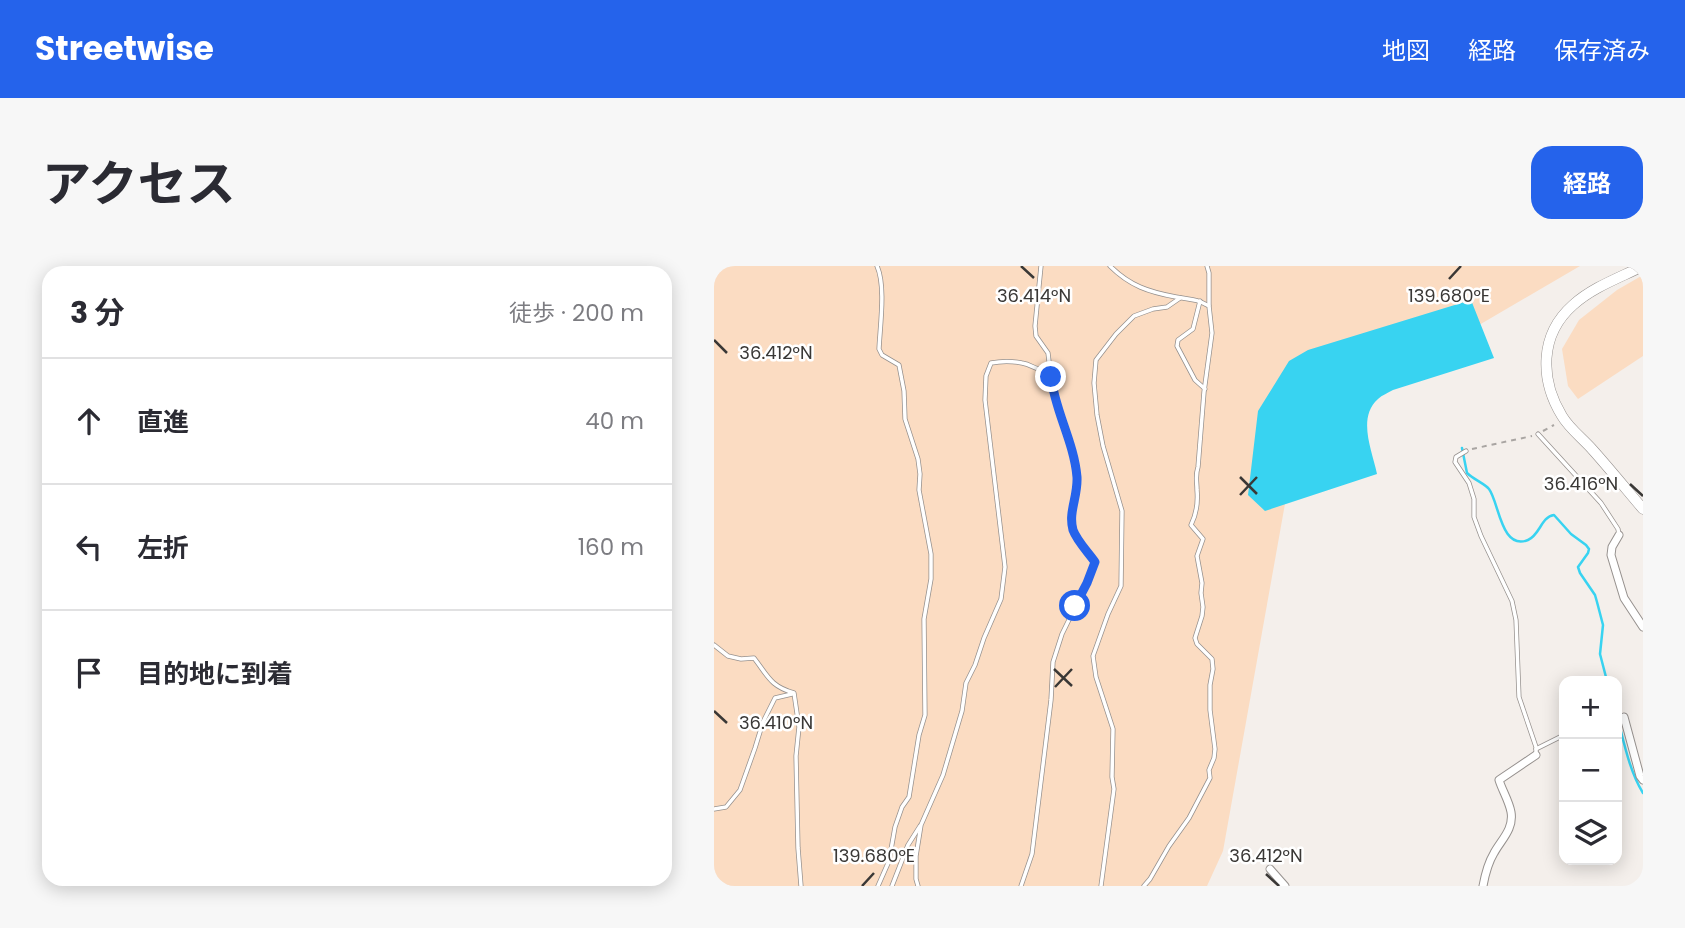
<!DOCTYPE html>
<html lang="ja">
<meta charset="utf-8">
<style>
:root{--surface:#fff;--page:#f7f7f7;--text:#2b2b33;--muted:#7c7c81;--line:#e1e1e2;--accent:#2563eb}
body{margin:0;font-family:Poppins,"Noto Sans JP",sans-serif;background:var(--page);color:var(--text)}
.controls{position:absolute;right:21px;bottom:21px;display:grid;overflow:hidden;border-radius:14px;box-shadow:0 4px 18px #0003}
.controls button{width:63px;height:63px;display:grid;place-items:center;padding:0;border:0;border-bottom:2px solid var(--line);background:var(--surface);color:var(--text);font:35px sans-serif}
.stop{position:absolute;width:21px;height:21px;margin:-16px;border:5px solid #2563eb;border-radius:50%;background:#fff}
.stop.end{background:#2563eb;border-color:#fff;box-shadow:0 2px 7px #0008}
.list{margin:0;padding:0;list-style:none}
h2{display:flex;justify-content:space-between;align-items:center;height:91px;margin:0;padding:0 28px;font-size:30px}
h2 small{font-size:23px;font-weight:400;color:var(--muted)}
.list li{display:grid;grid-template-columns:46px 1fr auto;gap:21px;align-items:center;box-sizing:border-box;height:126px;padding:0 28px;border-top:2px solid var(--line)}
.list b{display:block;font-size:26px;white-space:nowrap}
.list em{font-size:23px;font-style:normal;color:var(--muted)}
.icon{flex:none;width:38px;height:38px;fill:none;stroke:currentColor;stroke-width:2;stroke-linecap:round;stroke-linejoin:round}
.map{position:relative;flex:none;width:929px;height:620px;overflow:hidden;border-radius:21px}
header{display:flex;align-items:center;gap:42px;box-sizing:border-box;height:98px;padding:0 35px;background:var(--accent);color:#fff}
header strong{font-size:33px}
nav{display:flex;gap:38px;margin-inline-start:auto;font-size:24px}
.intro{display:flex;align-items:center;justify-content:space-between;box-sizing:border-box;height:168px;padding:0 42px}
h1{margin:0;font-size:49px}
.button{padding:18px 32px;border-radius:21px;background:var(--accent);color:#fff;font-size:24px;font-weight:700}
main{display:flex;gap:42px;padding:0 42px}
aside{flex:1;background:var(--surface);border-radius:21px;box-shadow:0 4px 18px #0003}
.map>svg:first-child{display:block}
</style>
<header>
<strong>Streetwise</strong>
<nav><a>地図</a><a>経路</a><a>保存済み</a></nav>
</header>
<div class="intro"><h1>アクセス</h1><a class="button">経路</a></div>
<main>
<aside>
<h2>3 分<small>徒歩 · 200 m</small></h2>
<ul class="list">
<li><svg class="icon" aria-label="ahead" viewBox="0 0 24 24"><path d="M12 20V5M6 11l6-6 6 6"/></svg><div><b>直進</b></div><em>40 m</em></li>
<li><svg class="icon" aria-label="left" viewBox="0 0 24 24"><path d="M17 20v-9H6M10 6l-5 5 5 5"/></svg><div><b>左折</b></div><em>160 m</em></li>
<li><svg class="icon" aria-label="arrive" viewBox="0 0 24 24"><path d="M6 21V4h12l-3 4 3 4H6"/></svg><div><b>目的地に到着</b></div></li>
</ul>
</aside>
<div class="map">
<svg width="929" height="620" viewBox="0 0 929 620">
<rect width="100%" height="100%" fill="#f4efeb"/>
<g fill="#fbdcc2">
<polygon points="0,0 866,0 584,165 509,585 493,620 0,620"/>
<polygon points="929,9 929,90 864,133 854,120 848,83 865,54 903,24"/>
</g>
<path fill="#38d3f1" d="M757,34L780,92L679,124C674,127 668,129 664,133C643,152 658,184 663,208L551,245L534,229L544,145L575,95L594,84Z"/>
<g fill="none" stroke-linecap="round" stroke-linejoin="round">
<g stroke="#38d3f1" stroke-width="2.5">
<path d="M748,182L753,207C759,213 771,218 775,223C785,236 787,285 814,274C826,269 827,251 840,249L857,268L872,279L875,283L874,287L864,301L866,307L881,329L883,336L889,359L886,388L893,415"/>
<path d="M903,450C910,476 915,504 929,527"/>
</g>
<defs>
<g id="lane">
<path d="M163,0C172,20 166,60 165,83L168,89L185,99L190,125L191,153L204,193L206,208L205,224L217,288V313L210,353L211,449L205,469L195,531L188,541L181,561L175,595L164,620"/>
<path d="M396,0C416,20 435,26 462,31C477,34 481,32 495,40L498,67L490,126L484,201C481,210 483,215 483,224C484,235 482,249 477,259L489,273L483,290L488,317L487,327L489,341L488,350L481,372L483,378L498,393L499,403L496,419V444L501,483L500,492L495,504L496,512L475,552L455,580L436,613L430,620"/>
<polyline points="493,0 495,7 495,39"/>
<polyline points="486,35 479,63 464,74 463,80 481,114 491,123"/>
<polyline points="824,168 887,237 904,263 905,269"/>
<polyline points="752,185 742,191 741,196 755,217 760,233 760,251 767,270 798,335 802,354 805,431 822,481 822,487"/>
<path d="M0,379L14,390L27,393L40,392C54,410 56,420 80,427L85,461L82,490L84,582L87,620"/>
<polyline points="822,483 850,469"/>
<polyline points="0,543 12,541 26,524 41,482 49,456 61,432 78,428"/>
<polyline points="178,620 194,579 206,560"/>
<path d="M204,620L202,613V590L207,559L229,509L248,445L252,417L261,399L270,372L287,333L291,301L271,134L272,110L277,97C287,95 298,95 308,97C321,99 323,108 337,100"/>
<polyline points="307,620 318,588 337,434 339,396 348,368 373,317 381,296 361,269 356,252 362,232 363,210 351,159 339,129 334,87 322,70 321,60 327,0"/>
<polyline points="387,620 400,523 398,511 399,463 382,411 379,390 394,348 407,320 408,245 389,180 383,149 380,117 382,94 402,68 420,50 439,43 453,41 466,32"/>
</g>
<g id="street">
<polyline points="905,269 898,281 897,289 910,332 929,361"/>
<polyline points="910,451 926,510 929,514"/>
<polyline points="556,603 571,620"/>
<path d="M769,620C771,609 774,597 780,587C787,574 800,563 797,546C795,535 788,524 785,514L822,489"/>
</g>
<path id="secondary" d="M929,0C905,12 879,21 859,39C825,69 826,114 848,150C855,162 868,172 877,182C895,202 912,223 929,243"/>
</defs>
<use href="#lane" stroke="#96918e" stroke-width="5"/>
<use href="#street" stroke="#96918e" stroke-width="9"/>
<use href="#secondary" stroke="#96918e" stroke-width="11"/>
<g stroke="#a9a5a2" stroke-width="2" stroke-dasharray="5 5" stroke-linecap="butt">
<polyline points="829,165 840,159"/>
<polyline points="758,183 818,170"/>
</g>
<use href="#lane" stroke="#fff" stroke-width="3.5"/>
<use href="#street" stroke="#fff" stroke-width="7"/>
<use href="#secondary" stroke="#fff" stroke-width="10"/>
</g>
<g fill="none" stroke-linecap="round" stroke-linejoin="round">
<path stroke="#2563eb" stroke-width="9" d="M337,111C341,145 360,176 363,211C364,231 354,246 359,264C363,275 374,286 381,296L373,317L361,340"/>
</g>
<path fill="none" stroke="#3a3836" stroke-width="2.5" d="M307,0L320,12M735,13L747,0M0,74L13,87M526,211L543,228M916,218L929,230M526,229L543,211M340,403L358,420M341,421L358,403M0,445L13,457M552,608L565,620M148,620L160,607"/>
<g font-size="18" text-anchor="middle" fill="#3a3836" stroke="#fff" stroke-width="5" stroke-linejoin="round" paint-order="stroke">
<text x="320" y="36">36.414°N</text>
<text x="735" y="36">139.680°E</text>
<text x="62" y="93">36.412°N</text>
<text x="867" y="224">36.416°N</text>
<text x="62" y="463">36.410°N</text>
<text x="160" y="596">139.680°E</text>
<text x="552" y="596">36.412°N</text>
</g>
</svg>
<div class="controls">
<button>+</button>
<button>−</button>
<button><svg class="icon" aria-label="layers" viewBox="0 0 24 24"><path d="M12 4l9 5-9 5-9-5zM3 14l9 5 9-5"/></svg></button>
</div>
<div class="stop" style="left:361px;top:340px"></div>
<div class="stop end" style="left:337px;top:111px"></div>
</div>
</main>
